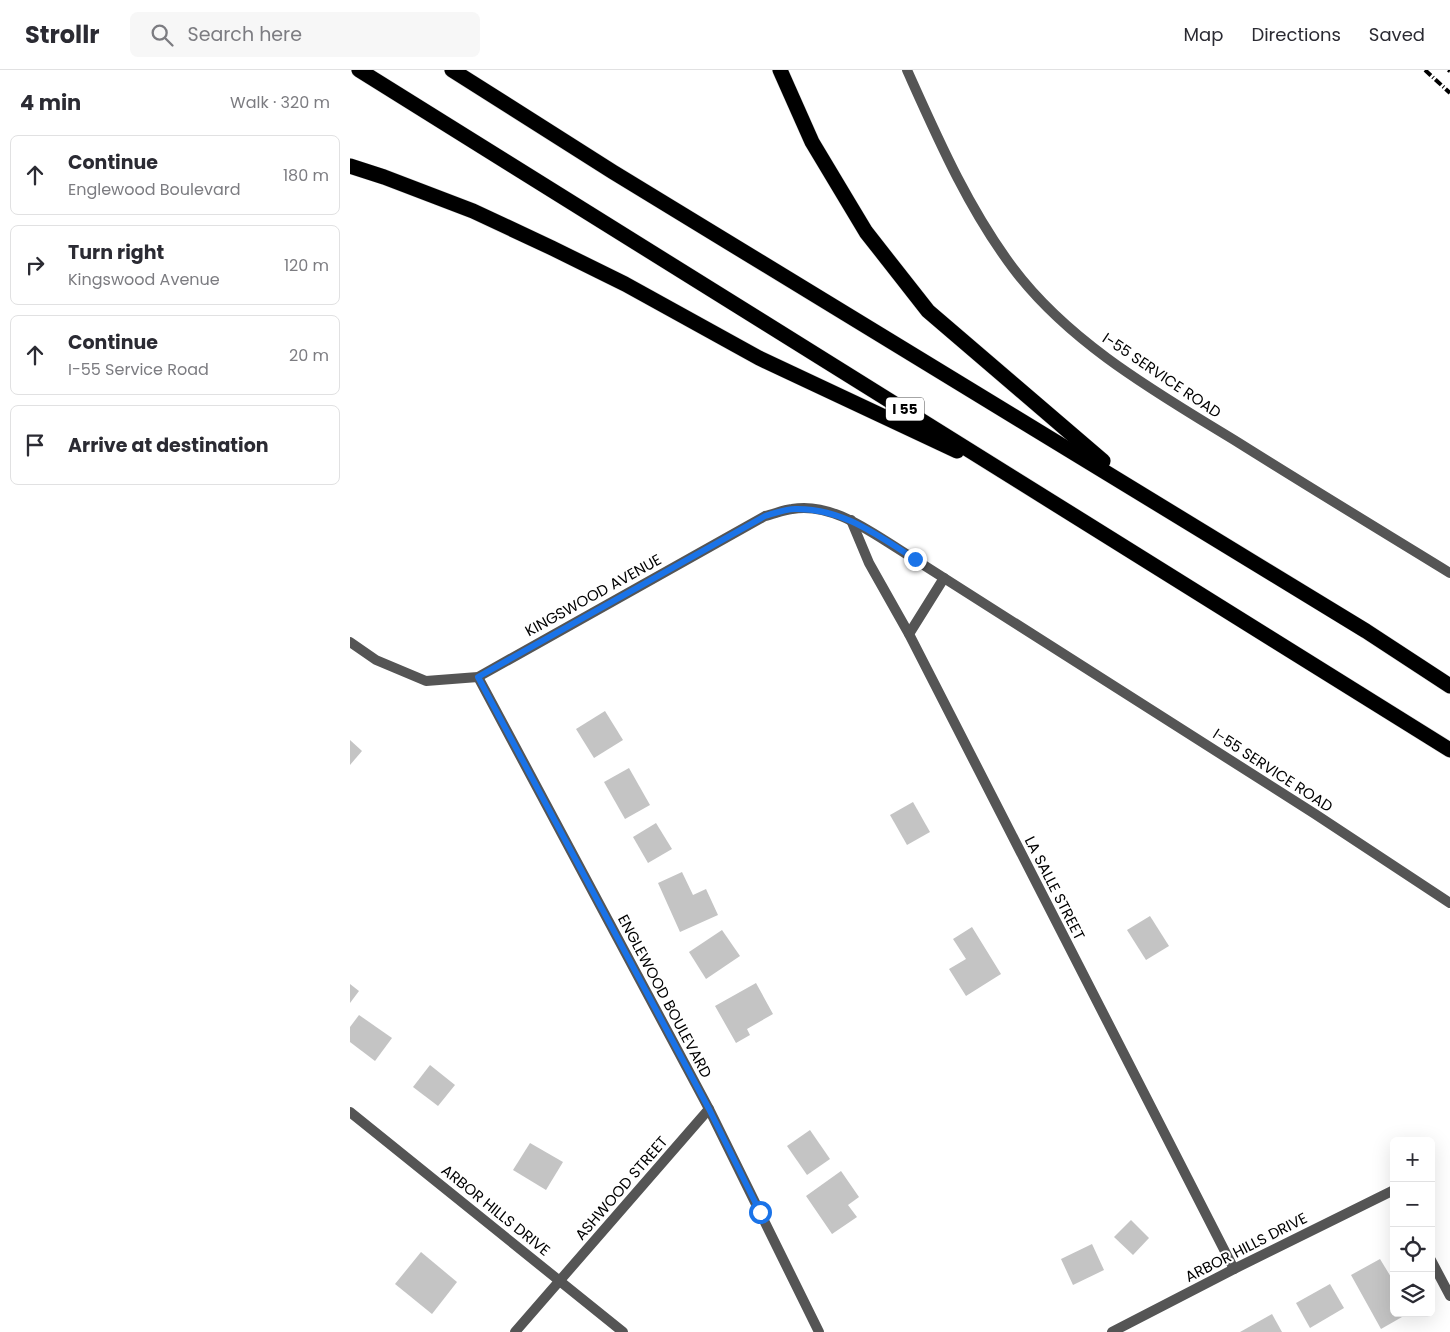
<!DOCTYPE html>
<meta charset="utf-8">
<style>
:root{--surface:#fff;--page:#f7f7f7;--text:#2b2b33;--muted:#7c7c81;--line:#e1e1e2}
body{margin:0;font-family:Poppins,sans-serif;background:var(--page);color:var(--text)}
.controls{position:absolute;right:15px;bottom:15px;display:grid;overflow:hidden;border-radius:8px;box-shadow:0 5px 20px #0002}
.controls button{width:45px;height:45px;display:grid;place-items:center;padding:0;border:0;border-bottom:1px solid var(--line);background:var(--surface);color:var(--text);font:25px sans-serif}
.stop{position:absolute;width:15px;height:15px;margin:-11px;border:4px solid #1a73e8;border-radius:50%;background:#fff}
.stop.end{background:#1a73e8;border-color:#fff;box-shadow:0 1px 5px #0008}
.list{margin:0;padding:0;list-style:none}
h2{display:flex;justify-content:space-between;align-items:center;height:65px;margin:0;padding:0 20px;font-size:21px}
h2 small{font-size:16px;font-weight:400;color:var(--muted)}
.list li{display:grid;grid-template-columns:32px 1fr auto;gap:15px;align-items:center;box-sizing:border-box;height:80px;margin:0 10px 10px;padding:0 10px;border:1px solid var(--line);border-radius:8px}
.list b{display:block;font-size:19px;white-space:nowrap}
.list p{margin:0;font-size:16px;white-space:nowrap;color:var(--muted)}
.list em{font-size:16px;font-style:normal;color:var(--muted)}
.icon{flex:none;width:28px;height:28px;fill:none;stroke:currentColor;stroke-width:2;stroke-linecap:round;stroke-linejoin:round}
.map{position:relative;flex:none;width:1100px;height:1262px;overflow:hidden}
header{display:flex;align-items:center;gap:30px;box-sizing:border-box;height:70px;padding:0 25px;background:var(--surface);border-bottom:1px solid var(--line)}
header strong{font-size:24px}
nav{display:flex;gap:28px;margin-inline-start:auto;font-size:18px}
.search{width:350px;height:45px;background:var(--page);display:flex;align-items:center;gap:12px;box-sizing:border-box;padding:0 18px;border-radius:8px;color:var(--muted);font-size:19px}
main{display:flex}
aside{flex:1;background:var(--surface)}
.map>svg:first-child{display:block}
</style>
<header>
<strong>Strollr</strong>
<div class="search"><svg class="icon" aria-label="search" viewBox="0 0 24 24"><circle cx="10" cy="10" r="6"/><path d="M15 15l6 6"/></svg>Search here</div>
<nav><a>Map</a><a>Directions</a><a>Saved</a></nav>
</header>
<main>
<aside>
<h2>4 min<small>Walk · 320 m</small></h2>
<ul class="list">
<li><svg class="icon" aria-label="ahead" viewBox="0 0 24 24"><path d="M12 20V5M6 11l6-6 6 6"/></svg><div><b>Continue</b><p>Englewood Boulevard</p></div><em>180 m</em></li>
<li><svg class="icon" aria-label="right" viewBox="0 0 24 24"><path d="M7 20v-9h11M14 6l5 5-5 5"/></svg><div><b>Turn right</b><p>Kingswood Avenue</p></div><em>120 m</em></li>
<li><svg class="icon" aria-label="ahead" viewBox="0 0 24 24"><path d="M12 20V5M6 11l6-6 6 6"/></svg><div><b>Continue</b><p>I-55 Service Road</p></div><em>20 m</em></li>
<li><svg class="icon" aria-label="arrive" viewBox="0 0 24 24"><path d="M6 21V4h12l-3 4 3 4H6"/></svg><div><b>Arrive at destination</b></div></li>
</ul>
</aside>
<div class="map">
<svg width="1100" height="1262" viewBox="0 0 1100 1262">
<rect width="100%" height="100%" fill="#fff"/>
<g fill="#c4c4c4">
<polygon points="255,641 273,670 244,688 226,659"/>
<polygon points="0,670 12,681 0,695"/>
<polygon points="279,698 300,735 275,749 254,712"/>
<polygon points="563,732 580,762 557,775 540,745"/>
<polygon points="306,753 322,779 298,793 283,767"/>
<polygon points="332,802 343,825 356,819 368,845 330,862 308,813"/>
<polygon points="800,846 819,876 796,890 777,860"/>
<polygon points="622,857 651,904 616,926 599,899 616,889 603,869"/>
<polygon points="372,860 390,886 356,909 339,882"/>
<polygon points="406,913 423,944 397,959 400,965 386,973 365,936"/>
<polygon points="0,914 9,921 0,933"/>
<polygon points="9,945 42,968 25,991 0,972 0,957"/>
<polygon points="80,995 105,1015 88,1036 63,1017"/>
<polygon points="460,1060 480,1089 457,1105 437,1076"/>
<polygon points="180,1073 213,1092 196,1120 163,1100"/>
<polygon points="491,1101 509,1127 498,1135 507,1147 482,1164 456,1126"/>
<polygon points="781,1150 799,1168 783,1185 764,1167"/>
<polygon points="742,1174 754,1200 723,1215 711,1189"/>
<polygon points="71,1182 107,1212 82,1244 45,1214"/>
<polygon points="1030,1189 1044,1212 1044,1243 1059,1243 1031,1259 1001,1205"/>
<polygon points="980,1214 994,1238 960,1258 946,1233"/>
<polygon points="922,1244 932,1262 890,1262"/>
</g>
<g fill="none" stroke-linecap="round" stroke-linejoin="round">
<defs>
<g id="motorway">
<polyline points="9,0 1100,680"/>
<polyline points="102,0 263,102 1016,561 1100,616"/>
<polyline points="430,0 462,72 516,162 578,241 753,391"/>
<polyline points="0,96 34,107 123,141 202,178 275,214 409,288 607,381"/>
</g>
</defs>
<use href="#motorway" stroke="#dbdbdb" stroke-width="16"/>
<g stroke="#555" stroke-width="10">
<polyline points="501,450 519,493 559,564 884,1199"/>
<polyline points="559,564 594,508"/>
<path d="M0,572L26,590L76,611L128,607L415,446C424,444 433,440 442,439C481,432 519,461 550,480L965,744L1100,833"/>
<polyline points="128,607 359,1039 469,1262"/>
<polyline points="0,1042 273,1262"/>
<polyline points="1081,1190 1100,1226"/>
<polyline points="165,1262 359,1039"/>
<polyline points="762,1262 884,1199 1044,1120"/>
</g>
<path stroke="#555" stroke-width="10" d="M557,0C588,69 618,138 663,198C720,274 809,324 889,373C959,417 1030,460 1100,503"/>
<use href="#motorway" stroke="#000" stroke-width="15"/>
<g stroke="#000" stroke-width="4" stroke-dasharray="8 2.5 1 2.5" stroke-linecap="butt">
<polyline points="1075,0 1100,23"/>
<polyline points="1098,0 1100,1"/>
</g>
</g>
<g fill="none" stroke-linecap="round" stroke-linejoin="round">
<path stroke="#1a73e8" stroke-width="6" d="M410,1142L359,1039L128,607L415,446C425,443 436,439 445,439C492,438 527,465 565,489"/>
</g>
<g text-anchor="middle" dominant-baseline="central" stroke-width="4" stroke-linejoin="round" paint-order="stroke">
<rect fill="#fff" stroke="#4c4c4c" stroke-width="1" x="536" y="327.5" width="38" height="23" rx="4"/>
<g font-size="14" font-weight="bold" fill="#000">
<text x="555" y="339">I 55</text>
</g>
<g font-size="15" fill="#000" stroke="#fff">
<text transform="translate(812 305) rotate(34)">I-55 SERVICE ROAD</text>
<text transform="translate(243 525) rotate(-29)">KINGSWOOD AVENUE</text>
<text transform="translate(923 700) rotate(33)">I-55 SERVICE ROAD</text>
<text transform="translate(705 818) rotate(63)">LA SALLE STREET</text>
<text transform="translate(315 926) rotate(62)">ENGLEWOOD BOULEVARD</text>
<text transform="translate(271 1118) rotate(-49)">ASHWOOD STREET</text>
<text transform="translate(146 1140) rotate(39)">ARBOR HILLS DRIVE</text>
<text transform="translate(896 1177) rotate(-27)">ARBOR HILLS DRIVE</text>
</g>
</g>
</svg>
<div class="controls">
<button>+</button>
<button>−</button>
<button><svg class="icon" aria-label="locate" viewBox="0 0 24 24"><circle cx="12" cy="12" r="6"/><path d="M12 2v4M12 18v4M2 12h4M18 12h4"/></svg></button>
<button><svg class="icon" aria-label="layers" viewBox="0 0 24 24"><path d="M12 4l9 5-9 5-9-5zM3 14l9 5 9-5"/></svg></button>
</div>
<div class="stop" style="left:410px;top:1142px"></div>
<div class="stop end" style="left:565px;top:489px"></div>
</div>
</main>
